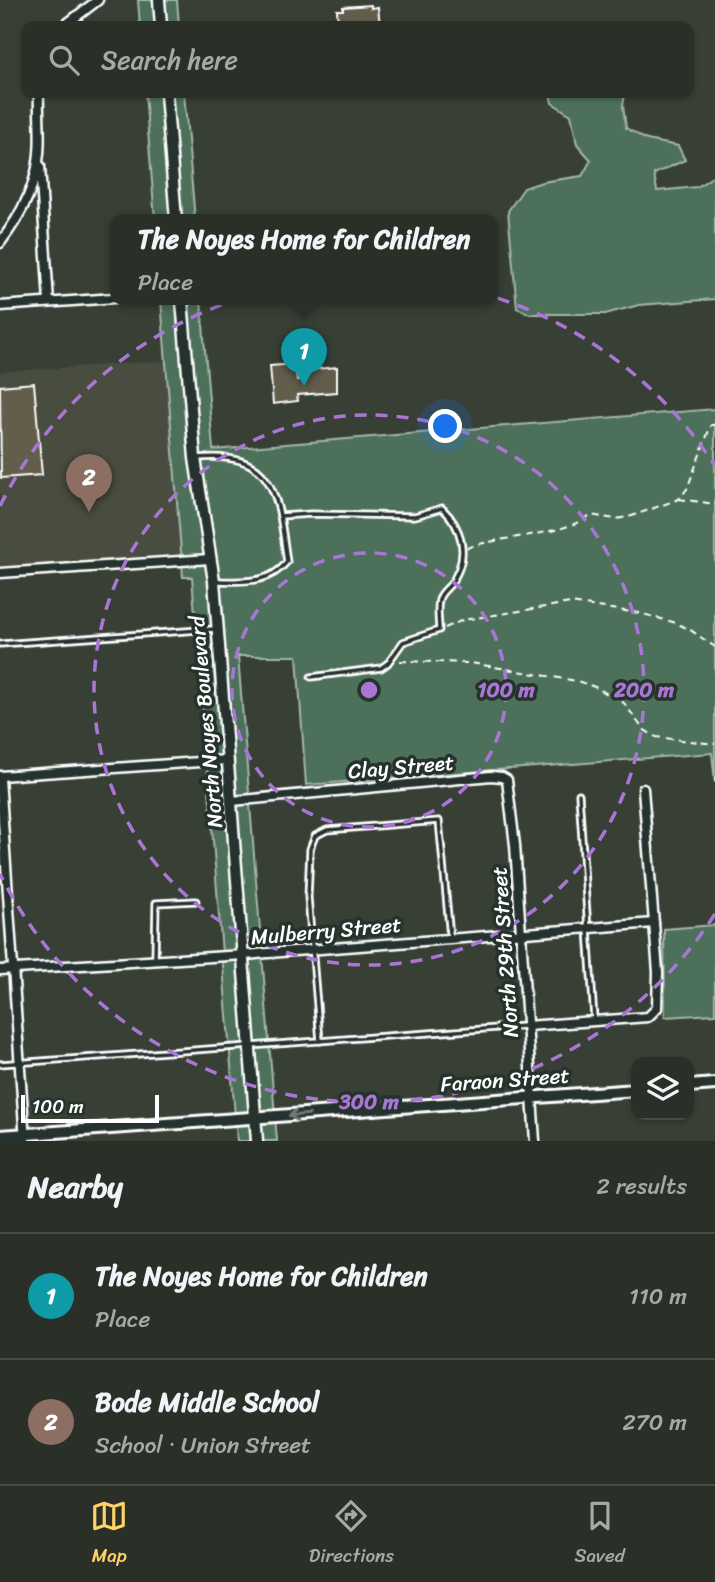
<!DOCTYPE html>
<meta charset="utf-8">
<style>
:root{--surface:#2a3028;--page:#323830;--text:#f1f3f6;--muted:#a5a9a8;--line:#464b45;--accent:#ffd166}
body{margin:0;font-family:Sriracha,sans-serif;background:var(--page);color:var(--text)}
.controls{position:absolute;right:21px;bottom:21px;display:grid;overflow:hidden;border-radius:14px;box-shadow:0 2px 5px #0004}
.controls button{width:63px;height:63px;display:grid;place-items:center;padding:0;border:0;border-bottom:2px solid var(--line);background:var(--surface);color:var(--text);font:35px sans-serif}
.scale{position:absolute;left:21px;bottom:18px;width:138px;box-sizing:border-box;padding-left:7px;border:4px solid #fff;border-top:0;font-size:19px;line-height:24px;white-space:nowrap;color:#fff;-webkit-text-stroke:5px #26332d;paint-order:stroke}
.you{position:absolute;left:446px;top:427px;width:24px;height:24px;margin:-18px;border:5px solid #fff;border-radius:50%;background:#1a73e8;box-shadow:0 0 0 10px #1a73e833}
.badge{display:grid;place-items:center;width:46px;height:46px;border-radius:50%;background:var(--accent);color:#fff;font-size:23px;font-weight:700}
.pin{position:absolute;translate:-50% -58px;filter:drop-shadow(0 2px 4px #0008)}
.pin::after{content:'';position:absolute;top:37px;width:24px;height:21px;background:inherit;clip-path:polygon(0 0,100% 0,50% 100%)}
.popup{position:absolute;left:110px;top:214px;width:388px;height:91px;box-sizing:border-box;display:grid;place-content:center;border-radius:14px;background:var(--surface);filter:drop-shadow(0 2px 5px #0005);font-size:23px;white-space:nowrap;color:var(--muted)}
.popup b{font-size:26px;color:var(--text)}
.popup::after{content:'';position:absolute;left:50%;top:100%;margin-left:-14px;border:14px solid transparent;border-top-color:var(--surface)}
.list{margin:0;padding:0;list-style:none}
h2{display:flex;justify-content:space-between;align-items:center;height:91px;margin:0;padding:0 28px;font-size:30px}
h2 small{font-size:23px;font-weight:400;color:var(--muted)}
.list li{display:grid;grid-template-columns:46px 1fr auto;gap:21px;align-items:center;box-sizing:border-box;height:126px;padding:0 28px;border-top:2px solid var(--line)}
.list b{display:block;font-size:26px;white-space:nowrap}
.list p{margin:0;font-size:23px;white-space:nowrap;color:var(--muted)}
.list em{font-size:23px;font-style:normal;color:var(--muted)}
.icon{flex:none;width:38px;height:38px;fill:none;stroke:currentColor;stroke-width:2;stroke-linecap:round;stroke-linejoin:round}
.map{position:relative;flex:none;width:715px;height:1141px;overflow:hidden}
.search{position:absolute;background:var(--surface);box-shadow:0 2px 5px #0004;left:21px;right:21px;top:21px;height:77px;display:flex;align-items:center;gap:18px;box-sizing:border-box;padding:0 24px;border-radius:14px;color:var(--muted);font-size:26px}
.sheet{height:343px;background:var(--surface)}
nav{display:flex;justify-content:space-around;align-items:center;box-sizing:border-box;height:98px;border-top:2px solid var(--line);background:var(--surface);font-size:19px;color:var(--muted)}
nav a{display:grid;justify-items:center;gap:4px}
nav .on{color:var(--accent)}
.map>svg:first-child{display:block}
</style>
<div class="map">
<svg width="715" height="1141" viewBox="0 0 715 1141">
<rect width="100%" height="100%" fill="#384036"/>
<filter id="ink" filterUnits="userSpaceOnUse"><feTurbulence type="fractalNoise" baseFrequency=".0143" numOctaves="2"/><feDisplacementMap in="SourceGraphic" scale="14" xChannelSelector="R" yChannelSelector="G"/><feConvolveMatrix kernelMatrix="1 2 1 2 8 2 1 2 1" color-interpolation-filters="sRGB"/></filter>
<g filter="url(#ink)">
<polygon fill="#494d41" points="166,361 182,559 0,570 0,372"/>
<g fill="#4e6f5a" stroke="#a6b7ac" stroke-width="2">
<polygon points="138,0 177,0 179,26 140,26"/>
<polygon points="145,93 184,93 195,220 155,220"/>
<polygon points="550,93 625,93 623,106 626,128 647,140 678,146 685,160 654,174 657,191 697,187 715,175 715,299 639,305 605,314 530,314 517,308 508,211 524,188 542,182 582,176 591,160 577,144 571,115 552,103"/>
<polygon points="161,300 201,300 213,450 715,409 715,783 712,753 306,785 297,656 238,656 277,1141 237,1141 192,577 183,577"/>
<polygon points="715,925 715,1014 665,1017 664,929"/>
</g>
<g fill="#635d4c" stroke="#fff" stroke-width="2">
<polygon points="371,5 371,8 378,7 380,26 342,26 342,22 338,23 337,10 343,10 343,7"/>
<polygon points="295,364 297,380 302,379 302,374 307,373 306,370 337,367 337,392 297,395 298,401 273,404 270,366"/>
<polygon points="34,383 42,475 1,478 0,386"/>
</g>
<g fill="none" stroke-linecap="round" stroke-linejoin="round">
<defs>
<g id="service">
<path d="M197,458C277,450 278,498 287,562C268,585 243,581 216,581"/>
<path d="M280,516L311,514L415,516L442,508C462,527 469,554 454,579C451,586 443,590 440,597C436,605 439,621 439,630L403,642L388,663L381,668L311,677"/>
<polyline points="0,644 214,629"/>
<polyline points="579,794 594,1019"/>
<polyline points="155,958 156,903 196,901"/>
<polyline points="320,1041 308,897 310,849 315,836 327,830 439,821 450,937"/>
<polyline points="0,1064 525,1026"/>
</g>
<g id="minor">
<polyline points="64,26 98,0"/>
<polyline points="40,166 49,302"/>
<path d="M0,243C19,218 37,185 39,153C41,134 38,113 39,93"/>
<polyline points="0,306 115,298"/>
<polyline points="0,573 210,559"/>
<polyline points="0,776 228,760"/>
<polyline points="0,778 25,1141"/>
<polyline points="232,801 491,776 502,777 507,780 515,845 535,1141"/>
<polyline points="0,970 244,955 654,923"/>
<polyline points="527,1026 648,1017 657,1008 658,972 643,789"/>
</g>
<g id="tertiary">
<polyline points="159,0 161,26"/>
<polyline points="166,93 176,220"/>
<polyline points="182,300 195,458 214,581 257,1141"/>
</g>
<g id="secondary">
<polyline points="689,1086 715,1084"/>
<polyline points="0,1136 636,1090"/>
</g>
</defs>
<use href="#service" stroke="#fff" stroke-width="9"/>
<use href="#minor" stroke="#fff" stroke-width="13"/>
<use href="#tertiary" stroke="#fff" stroke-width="15"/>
<use href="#secondary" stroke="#fff" stroke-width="16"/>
<g stroke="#fff" stroke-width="2" stroke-dasharray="7 5" stroke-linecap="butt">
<polyline points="679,499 715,504"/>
<path d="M467,548C502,535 561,537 590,515L616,519L632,516L679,499L687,489L711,425H715"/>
<polyline points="445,628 463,620 570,603 639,613 673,622 689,629 715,647"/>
<polyline points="400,661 471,663 577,681 595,687 624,703 643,729 656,737 715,744"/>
<polyline points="715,777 715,781"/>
</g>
<use href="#service" stroke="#26332d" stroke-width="3.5"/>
<use href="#minor" stroke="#26332d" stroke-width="8"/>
<use href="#tertiary" stroke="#26332d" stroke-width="10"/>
<use href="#secondary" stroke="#26332d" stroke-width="10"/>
</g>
<defs><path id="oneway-shaft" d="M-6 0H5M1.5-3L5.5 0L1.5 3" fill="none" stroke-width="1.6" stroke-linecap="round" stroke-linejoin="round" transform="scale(1.75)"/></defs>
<use stroke="#727a76" href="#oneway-shaft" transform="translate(299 1115) rotate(176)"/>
</g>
<g fill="none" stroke="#a976d5" stroke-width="3.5" stroke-dasharray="12 9">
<circle cx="369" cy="690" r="137"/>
<circle cx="369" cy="690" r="275"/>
<path d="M715 914A412 412 0 0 1 0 874M0 506A412 412 0 0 1 715 466"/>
</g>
<g text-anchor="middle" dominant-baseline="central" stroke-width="7" stroke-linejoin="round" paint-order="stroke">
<g font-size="21" fill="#fff" stroke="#26332d">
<text transform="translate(206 722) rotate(-95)">North Noyes Boulevard</text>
<text transform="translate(401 767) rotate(-5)">Clay Street</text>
<text transform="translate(326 931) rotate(-5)">Mulberry Street</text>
<text transform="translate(505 952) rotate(-94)">North 29th Street</text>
<text transform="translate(505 1080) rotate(-4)">Faraon Street</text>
</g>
</g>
<circle cx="369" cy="690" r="10" fill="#a976d5" stroke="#26332d" stroke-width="3.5"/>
<g font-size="21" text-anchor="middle" font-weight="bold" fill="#a976d5" stroke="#26332d" stroke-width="7" stroke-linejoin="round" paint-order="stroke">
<text x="506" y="697">100 m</text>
<text x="644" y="697">200 m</text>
<text x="369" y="1109">300 m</text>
</g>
</svg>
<div class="controls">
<button><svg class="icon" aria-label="layers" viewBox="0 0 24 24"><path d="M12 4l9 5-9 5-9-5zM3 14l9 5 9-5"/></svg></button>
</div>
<div class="scale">100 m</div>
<div class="you"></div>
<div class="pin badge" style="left:304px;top:386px;background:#0f9aa8">1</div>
<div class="popup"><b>The Noyes Home for Children</b>Place</div>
<div class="pin badge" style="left:89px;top:512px;background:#8d6e63">2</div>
<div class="search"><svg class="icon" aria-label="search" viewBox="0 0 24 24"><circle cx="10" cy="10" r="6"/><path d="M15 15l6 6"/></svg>Search here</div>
</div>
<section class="sheet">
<h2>Nearby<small>2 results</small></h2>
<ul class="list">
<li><span class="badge" style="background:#0f9aa8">1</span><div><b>The Noyes Home for Children</b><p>Place</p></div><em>110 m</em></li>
<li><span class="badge" style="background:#8d6e63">2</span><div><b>Bode Middle School</b><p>School · Union Street</p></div><em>270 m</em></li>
</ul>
</section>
<nav>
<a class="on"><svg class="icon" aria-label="map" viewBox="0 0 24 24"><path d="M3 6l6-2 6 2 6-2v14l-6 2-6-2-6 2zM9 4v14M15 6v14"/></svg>Map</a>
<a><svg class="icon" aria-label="directions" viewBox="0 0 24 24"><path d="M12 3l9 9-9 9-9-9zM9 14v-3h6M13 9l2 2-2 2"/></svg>Directions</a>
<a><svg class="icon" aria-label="saved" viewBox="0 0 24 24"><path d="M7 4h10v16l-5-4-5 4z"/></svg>Saved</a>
</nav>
